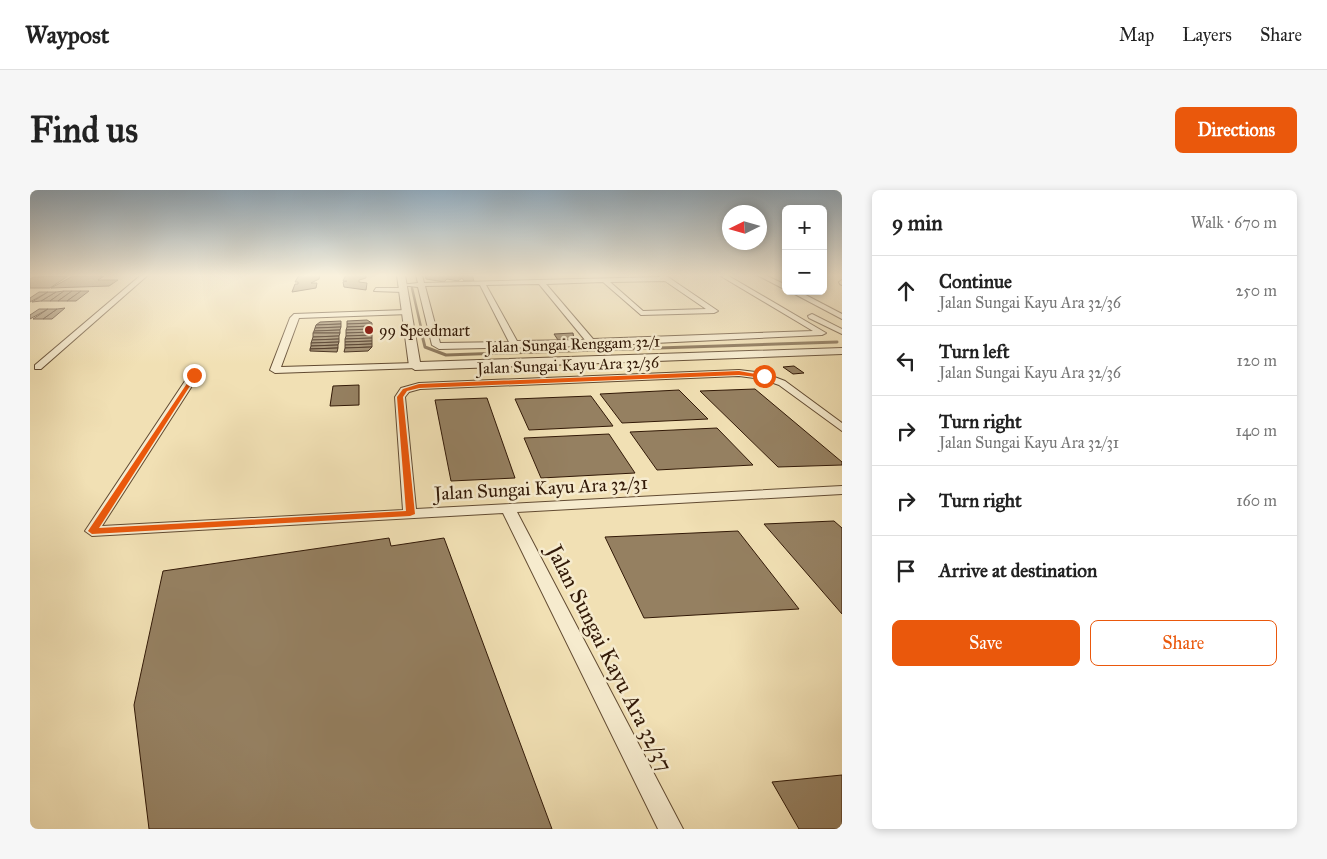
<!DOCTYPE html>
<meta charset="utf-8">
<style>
:root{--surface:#fff;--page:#f6f6f6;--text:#222;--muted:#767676;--line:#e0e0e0;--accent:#ea580c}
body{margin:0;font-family:"IM FELL Great Primer",serif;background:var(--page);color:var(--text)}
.controls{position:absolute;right:15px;top:15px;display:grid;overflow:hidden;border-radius:8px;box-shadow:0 2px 8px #0003}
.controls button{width:45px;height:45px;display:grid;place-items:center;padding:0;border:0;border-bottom:1px solid var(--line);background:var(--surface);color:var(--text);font:25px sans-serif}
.compass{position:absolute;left:692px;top:15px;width:45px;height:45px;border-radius:50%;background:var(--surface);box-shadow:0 2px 8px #0003;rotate:265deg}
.stop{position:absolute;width:15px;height:15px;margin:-11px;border:4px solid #ea580c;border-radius:50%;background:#fff}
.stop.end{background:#ea580c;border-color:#fff;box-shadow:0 1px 5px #0008}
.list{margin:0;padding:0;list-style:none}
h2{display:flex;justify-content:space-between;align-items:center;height:65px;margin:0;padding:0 20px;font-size:21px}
h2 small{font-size:16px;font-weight:400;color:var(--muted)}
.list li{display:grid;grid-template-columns:32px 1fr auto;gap:15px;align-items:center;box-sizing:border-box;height:70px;padding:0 20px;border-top:1px solid var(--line)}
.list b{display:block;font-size:19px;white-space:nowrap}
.list p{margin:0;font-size:16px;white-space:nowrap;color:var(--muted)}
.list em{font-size:16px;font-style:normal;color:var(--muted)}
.actions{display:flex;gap:10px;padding:15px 20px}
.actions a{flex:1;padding:11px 0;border:1px solid var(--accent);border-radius:8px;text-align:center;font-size:18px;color:var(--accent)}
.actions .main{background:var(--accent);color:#fff}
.icon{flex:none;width:28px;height:28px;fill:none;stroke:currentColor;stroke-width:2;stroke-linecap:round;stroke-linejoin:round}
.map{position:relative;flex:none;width:812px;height:639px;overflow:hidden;border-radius:8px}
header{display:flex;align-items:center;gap:30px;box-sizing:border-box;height:70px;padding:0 25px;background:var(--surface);border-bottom:1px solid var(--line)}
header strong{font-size:24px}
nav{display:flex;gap:28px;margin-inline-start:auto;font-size:18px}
.intro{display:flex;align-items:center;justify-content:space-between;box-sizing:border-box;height:120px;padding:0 30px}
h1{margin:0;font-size:35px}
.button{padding:12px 22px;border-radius:8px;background:var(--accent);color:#fff;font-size:18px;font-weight:700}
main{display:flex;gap:30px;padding:0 30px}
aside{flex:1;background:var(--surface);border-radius:8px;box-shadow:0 2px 8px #0003}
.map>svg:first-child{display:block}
</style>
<header>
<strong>Waypost</strong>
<nav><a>Map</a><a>Layers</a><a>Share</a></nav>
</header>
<div class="intro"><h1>Find us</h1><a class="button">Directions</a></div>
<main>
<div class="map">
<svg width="812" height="639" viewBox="0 0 812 639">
<rect width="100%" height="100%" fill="#f1e0b4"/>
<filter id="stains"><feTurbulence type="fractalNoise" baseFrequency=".004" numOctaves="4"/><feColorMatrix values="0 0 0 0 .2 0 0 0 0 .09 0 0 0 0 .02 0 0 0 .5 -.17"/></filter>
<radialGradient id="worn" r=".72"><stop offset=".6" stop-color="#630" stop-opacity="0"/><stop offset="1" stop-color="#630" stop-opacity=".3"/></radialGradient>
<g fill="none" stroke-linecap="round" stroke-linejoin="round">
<polyline stroke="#7e684b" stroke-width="2.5" points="382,98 393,146"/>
<polyline stroke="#7e684b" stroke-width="3" points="392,145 395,157 416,165 807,152"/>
</g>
<g fill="#958061" stroke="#321907">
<polygon points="269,85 290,85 289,89 281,93 287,93 286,98 262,102 265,94 268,94 268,92 265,92"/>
<polygon points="316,85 336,85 336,88 329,90 329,92 337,93 336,100 314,97 313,92 317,91 313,91"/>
<polygon points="395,85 442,85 444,91 434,91 432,88 428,91 417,89 414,92 396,89"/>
<polygon points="38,86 20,98 0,98 0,89 4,87"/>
<polygon points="43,86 74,86 68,90 88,90 79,96 21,98"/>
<polygon points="34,101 20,111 11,111 26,102"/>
<polygon points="34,101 42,101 28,111 20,111"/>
<polygon points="42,101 51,101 37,111 28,111"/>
<polygon points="51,101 59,101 46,111 37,111"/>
<polygon points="9,102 18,102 0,112 0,108"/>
<polygon points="18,102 26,102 11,111 2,112"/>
<polygon points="35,118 22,129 13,129 27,119"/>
<polygon points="9,119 18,119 0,129 0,125"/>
<polygon points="18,119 27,119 13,129 3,129"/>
<polygon points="337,130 342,133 317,134 317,131"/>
<polygon points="311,131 311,134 286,135 290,132"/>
<polygon points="342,133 342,136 317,137 317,134"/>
<polygon points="311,134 311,137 285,138 286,135"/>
<polygon points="342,136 342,139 316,140 317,137"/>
<polygon points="311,137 310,140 284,141 285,138"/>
<polygon points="342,139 342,142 316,143 316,140"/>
<polygon points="310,140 310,143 283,143 284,141"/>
<polygon points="342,142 342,145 316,146 316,143"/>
<polygon points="283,143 310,143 309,146 283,147"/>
<polygon points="543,143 544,149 528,150 524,144"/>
<polygon points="342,145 342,148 315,149 316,146"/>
<polygon points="309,146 309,149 282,150 283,147"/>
<polygon points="342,148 342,151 315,152 315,149"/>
<polygon points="309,149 309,152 281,153 282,150"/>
<polygon points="342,151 342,154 315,155 315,152"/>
<polygon points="309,152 308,155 281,156 281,153"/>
<polygon points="342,154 342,157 315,158 315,155"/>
<polygon points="308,155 308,158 280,159 281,156"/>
<polygon points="342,157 338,161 314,162 315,158"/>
<polygon points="308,158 307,162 280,161 280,159"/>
<polygon points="764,176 774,183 763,184 753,177"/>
<polygon points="329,195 329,215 300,216 303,196"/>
<polygon points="725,199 812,272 812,275 748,277 670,201"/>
<polygon points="649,200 678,229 592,233 570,204"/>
<polygon points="561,206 583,236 499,240 485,209"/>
<polygon points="457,208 485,288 421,291 405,210"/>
<polygon points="687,238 723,275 627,280 600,242"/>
<polygon points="579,244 605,283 511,288 494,248"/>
<polygon points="804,331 812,338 812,424 734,334"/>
<polygon points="708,341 769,419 614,428 575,347"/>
<polygon points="359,348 361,356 414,348 522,639 119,639 104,515 133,381"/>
<polygon points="812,585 812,639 769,639 742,592"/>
</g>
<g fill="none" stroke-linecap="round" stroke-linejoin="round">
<defs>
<g id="minor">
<polygon points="111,85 118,85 11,179 5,179 5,175"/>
<path d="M386,85H392L394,93L630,87L628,85H635L688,121L684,123L611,125L573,92L516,94L563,149L783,141L689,85H697L796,143L792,145L562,156L409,159L402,155L388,97L370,95L388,93ZM635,91L676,119L613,121L580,92ZM509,94L555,150L487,151L456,95ZM450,95L479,152L410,153L395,96Z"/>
<polygon points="727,85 735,85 756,95 756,100"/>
<polygon points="812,90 812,95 810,94 809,92"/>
<polygon points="346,98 373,98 376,100 373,102 344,101"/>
<polygon points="759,101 768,101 812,124 812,129"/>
<polygon points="376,120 379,120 379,124 269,128 251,177 385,173 388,174 388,178 245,183 240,180 260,128 264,124"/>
<polygon points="782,124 812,139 812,144 779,128 778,126"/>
<polygon points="709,180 734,183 755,191 812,233 812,241 749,195 732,189 709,186 390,199 379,202 375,207 386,319 812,296 812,304 487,322 653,639 628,639 473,323 62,346 55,341 159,185 164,182 169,185 72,336 373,320 365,207 371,198 389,193"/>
</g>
<polygon id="tertiary" points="367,85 375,85 390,172 812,158 812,164 385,180 379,176"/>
</defs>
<use href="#minor" stroke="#624b32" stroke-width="2"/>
<use href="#tertiary" stroke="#624b32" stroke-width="2"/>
<use href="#minor" fill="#f6ebce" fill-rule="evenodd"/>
<use href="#tertiary" fill="#f6ebce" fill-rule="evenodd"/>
</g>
<linearGradient id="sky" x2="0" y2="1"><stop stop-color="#91aabc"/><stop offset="0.49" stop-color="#f9f1dd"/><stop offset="1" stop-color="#f9f1dd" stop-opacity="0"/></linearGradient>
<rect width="812" height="174" fill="url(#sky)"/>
<polygon fill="#ea580c" points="709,181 737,186 734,188 709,185 389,198 377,201 373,207 385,324 380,326 62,344 58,341 164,183 167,185 69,338 376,321 367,207 373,199 389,194"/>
<circle fill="#8f2418" stroke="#f6ebce" stroke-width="2" cx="339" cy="140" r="5"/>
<g text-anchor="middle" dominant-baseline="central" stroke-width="5" stroke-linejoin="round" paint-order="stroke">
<g font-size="16" fill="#321907" stroke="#f6ebce" text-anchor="start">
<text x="349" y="140">99 Speedmart</text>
</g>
<g font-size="16" fill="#321907" stroke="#f6ebce">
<text transform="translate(543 154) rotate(-2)">Jalan Sungai Renggam 32/1</text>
<text transform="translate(538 175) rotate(-2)">Jalan Sungai Kayu Ara 32/36</text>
</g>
<g font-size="19" fill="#321907" stroke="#f6ebce">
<text transform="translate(511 298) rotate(-3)">Jalan Sungai Kayu Ara 32/31</text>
</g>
<g font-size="22" fill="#321907" stroke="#f6ebce">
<text transform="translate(580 468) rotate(63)">Jalan Sungai Kayu Ara 32/37</text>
</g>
</g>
<rect width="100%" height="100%" filter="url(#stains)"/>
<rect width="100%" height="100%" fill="url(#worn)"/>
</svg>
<div class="controls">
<button>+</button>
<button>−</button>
</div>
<svg class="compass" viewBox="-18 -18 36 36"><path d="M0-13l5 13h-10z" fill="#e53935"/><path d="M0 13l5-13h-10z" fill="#767676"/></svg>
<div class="stop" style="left:734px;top:186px"></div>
<div class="stop end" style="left:164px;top:185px"></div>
</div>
<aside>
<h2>9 min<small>Walk · 670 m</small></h2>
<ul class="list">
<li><svg class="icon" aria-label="ahead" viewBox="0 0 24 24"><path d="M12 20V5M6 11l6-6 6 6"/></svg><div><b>Continue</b><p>Jalan Sungai Kayu Ara 32/36</p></div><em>250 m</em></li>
<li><svg class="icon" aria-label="left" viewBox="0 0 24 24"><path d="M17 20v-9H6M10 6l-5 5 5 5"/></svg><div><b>Turn left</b><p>Jalan Sungai Kayu Ara 32/36</p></div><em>120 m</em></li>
<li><svg class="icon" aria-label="right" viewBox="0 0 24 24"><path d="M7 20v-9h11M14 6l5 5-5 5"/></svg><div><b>Turn right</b><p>Jalan Sungai Kayu Ara 32/31</p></div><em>140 m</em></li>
<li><svg class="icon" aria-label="right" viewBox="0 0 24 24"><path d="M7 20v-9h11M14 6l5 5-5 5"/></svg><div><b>Turn right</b></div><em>160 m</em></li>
<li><svg class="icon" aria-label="arrive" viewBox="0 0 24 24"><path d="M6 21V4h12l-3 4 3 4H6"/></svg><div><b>Arrive at destination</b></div></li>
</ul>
<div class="actions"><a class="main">Save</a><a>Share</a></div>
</aside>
</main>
